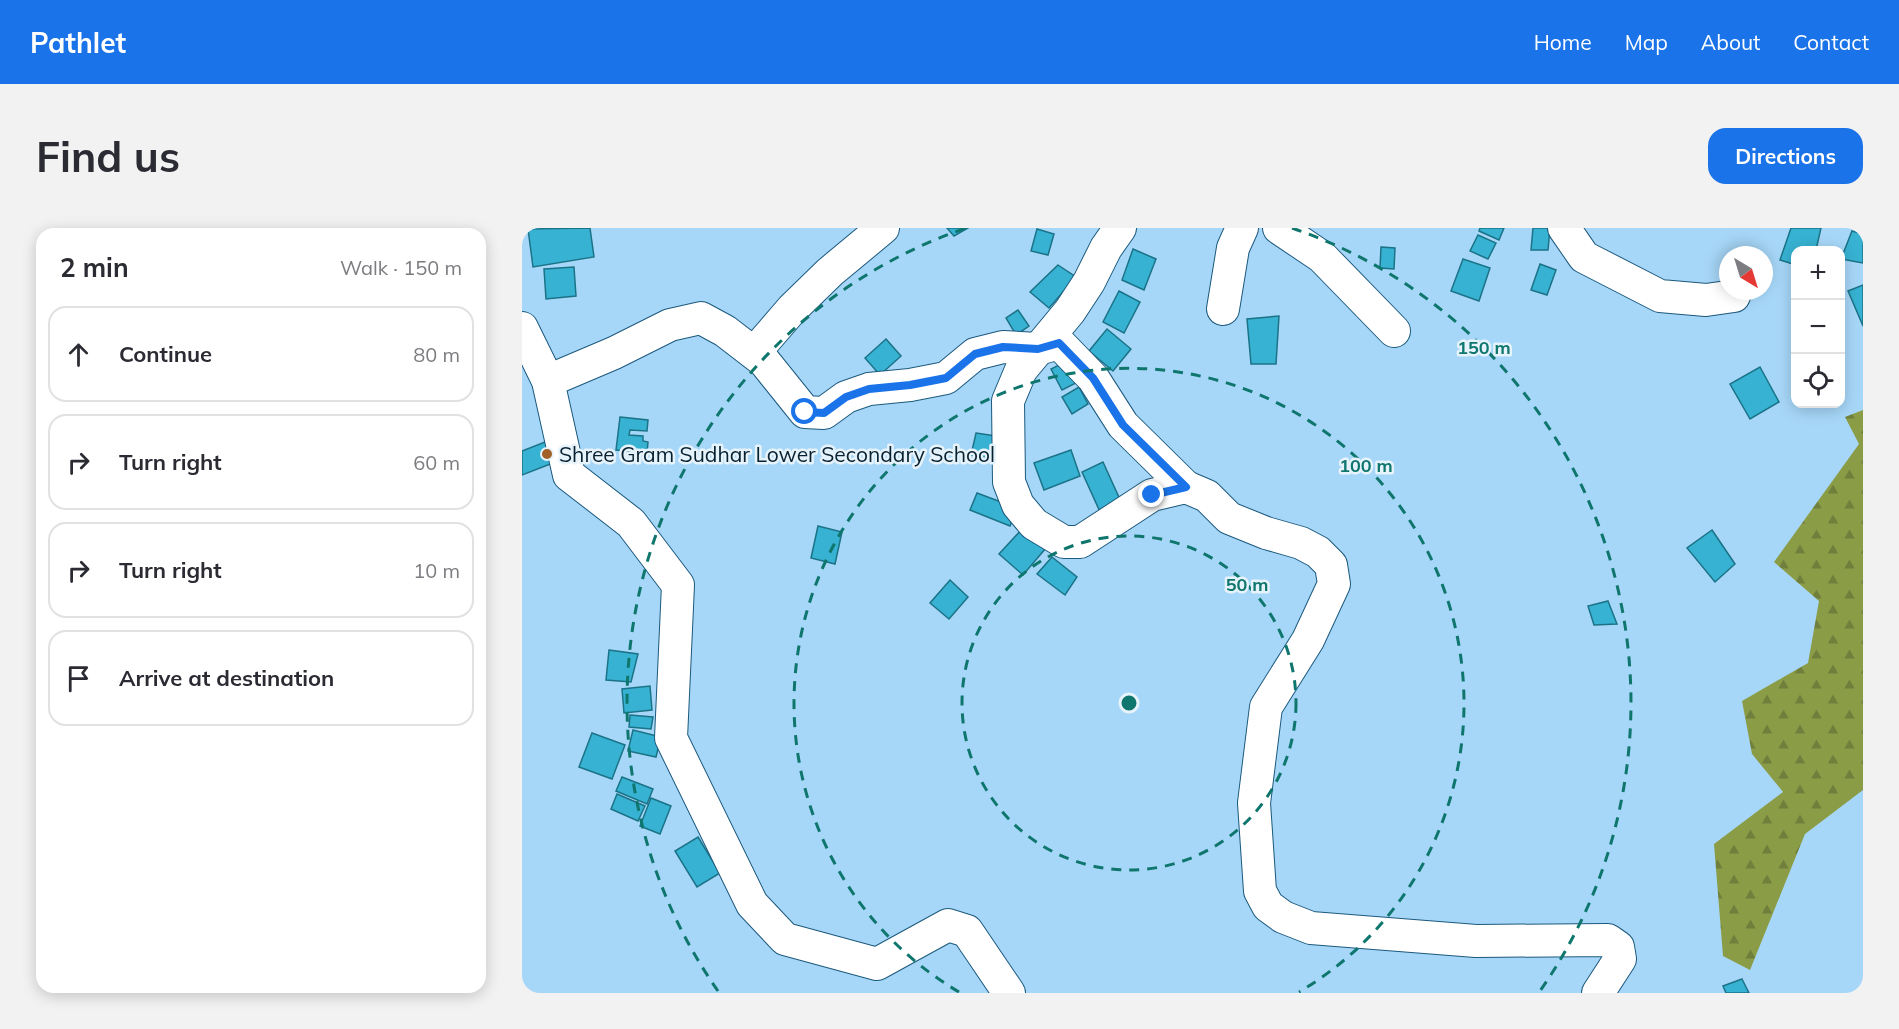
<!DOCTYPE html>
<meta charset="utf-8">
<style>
:root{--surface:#fff;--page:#f2f2f3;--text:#2b2b33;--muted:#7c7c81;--line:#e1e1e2;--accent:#1a73e8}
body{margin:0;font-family:Mulish,sans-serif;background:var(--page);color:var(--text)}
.controls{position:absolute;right:18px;top:18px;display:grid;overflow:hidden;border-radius:12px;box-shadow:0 3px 15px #0003}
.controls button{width:54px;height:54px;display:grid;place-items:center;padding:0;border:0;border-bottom:2px solid var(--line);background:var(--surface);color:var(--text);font:30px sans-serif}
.compass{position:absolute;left:1197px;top:18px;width:54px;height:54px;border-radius:50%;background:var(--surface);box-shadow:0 3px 15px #0003;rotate:142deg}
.stop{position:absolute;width:18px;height:18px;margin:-14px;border:4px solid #1a73e8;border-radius:50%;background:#fff}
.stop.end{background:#1a73e8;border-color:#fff;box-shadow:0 2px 6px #0008}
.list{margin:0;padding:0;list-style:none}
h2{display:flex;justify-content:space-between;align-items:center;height:78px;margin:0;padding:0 24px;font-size:26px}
h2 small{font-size:20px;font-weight:400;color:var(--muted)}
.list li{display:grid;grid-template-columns:39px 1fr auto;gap:18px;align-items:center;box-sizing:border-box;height:96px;margin:0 12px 12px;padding:0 12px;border:2px solid var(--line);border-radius:18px}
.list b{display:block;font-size:22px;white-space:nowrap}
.list em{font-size:20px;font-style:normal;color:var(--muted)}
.icon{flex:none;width:33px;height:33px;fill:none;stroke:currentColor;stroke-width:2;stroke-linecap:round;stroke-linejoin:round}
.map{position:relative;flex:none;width:1341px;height:765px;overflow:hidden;border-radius:18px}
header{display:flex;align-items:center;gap:36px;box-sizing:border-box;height:84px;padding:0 30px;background:var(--accent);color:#fff}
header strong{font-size:28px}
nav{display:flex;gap:33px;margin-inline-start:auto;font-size:21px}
.intro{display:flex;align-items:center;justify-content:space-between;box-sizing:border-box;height:144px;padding:0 36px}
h1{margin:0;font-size:42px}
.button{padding:15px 27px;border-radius:18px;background:var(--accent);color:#fff;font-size:21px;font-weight:700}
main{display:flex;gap:36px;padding:0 36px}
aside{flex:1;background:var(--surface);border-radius:18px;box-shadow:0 3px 15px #0003}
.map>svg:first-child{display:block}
</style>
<header>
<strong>Pathlet</strong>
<nav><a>Home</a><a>Map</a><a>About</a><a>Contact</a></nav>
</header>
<div class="intro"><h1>Find us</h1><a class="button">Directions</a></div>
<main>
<aside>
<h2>2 min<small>Walk · 150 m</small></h2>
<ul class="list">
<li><svg class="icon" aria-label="ahead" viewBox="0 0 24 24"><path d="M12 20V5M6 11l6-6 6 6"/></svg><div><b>Continue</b></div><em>80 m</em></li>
<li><svg class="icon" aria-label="right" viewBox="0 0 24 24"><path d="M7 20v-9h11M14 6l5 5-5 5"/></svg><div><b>Turn right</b></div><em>60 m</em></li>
<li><svg class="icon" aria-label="right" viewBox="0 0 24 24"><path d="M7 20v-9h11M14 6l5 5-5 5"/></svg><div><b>Turn right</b></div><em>10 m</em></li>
<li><svg class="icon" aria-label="arrive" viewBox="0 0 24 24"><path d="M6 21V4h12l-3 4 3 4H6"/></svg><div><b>Arrive at destination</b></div></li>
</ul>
</aside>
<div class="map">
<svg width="1341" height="765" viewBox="0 0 1341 765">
<defs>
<pattern id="forest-firs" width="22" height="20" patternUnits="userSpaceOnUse" patternTransform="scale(1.5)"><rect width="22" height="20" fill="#8b9c46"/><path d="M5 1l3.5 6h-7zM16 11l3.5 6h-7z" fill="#707f3b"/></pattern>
</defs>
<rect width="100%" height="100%" fill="#a7d7f8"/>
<polygon fill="url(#forest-firs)" points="1341,182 1341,562 1283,606 1228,742 1201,728 1192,616 1261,564 1230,526 1220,473 1286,435 1297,373 1252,334 1337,216 1323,189"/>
<g fill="#37b2d2" stroke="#1b7388" stroke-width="1.5">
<polygon points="68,0 72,29 11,39 6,1"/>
<polygon points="425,0 446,0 432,8"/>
<polygon points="958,0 982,0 977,12 957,3"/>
<polygon points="1011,0 1028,0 1026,22 1009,22"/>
<polygon points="1269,0 1299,0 1294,22 1274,22 1274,37 1258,32"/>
<polygon points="515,1 532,6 526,27 509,23"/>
<polygon points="1330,3 1341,6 1341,35 1319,31"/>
<polygon points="956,7 974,15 966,31 948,23"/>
<polygon points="859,19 873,20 872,41 858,40"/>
<polygon points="611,21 634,31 622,62 600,52"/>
<polygon points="941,31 968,40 957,73 929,63"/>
<polygon points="1018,36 1034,42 1025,67 1009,62"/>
<polygon points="536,37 554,49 527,80 508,64"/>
<polygon points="52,39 54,68 24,71 22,41"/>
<polygon points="1341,57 1341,98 1326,63"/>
<polygon points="597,63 618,74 602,105 581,94"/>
<polygon points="496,82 507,98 494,107 484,90"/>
<polygon points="757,88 754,136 729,136 725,91"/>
<polygon points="585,101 609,121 591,143 567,123"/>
<polygon points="364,111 379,128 358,147 343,130"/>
<polygon points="543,134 554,155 540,162 529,141"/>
<polygon points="1238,139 1257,174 1228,191 1208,156"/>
<polygon points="557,159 566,176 550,186 540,169"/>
<polygon points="98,189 126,192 125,203 108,202 107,207 121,208 121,213 126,214 125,225 94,222"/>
<polygon points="454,205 480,209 480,231 449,227"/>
<polygon points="28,212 36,233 0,247 0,223"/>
<polygon points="549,222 558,248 522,262 512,235"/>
<polygon points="581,234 600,276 579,286 560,244"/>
<polygon points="455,265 495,280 488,298 448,282"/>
<polygon points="296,298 320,304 313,336 289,330"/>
<polygon points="501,300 524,320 501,347 477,326"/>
<polygon points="1190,302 1213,336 1193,354 1165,320"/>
<polygon points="530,329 555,349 543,367 515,346"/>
<polygon points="428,352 446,369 427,391 408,375"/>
<polygon points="1086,373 1095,396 1072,397 1066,378"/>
<polygon points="87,422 116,426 109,454 84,452"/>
<polygon points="128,458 130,482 102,485 100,461"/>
<polygon points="108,487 131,489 129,501 107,499"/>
<polygon points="111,502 139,509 134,529 106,523"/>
<polygon points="70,505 103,517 90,551 57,539"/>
<polygon points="100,549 131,561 125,576 94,563"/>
<polygon points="95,566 123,578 116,593 89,581"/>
<polygon points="129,570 149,578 138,606 118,598"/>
<polygon points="176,609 198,645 175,659 153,623"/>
<polygon points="1220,751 1227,765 1204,765 1201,758"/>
</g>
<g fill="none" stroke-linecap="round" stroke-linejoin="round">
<defs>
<g id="minor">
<polyline points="598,0 584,20 567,54 548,83 499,142 486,173 487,254 496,277 512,296 542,314 558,314 630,267 664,259 685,268 707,290 744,305 779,315 796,324 809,337 812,356 786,412 744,479 732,575 738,663 746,678 761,689 789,700 954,713 1086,712 1096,719 1098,731 1076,765"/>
<polyline points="757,0 800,29 872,103"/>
<polyline points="1042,0 1062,29 1138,68 1184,72 1212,68"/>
<polyline points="701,81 711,20 720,0"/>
<polyline points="0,100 26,153 47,247 109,295 156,357 149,510 230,676 263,711 355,736 426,697 445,703 487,765"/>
<polyline points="232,125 270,81 308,44 361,0"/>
<polyline points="26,153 92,125 148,97 179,90 203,103 242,133 283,184 302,185 324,169 347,161 388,157 424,150 453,126 481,119 516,121 537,115 571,150 601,197 664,259"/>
</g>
</defs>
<use href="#minor" stroke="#1b597d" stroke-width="34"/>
<use href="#minor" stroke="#fff" stroke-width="32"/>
</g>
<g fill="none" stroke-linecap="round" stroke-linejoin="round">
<polyline stroke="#1a73e8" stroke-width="8" points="283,184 302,185 324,169 347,161 388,157 424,150 453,126 481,119 516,121 537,115 571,150 601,197 664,259 630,267"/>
</g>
<g fill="none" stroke="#0f766e" stroke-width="3" stroke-dasharray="10 8">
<circle cx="607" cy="475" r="167"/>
<path d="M437 764A335 335 0 1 1 777 764"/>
<path d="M196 763A502 502 0 0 1 444 0M770 0A502 502 0 0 1 1018 763"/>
</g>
<circle fill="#a06028" stroke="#e7f3fb" stroke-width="2" cx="25" cy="226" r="6"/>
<g text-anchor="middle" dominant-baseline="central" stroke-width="5" stroke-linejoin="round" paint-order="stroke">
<g font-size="21" fill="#082131" stroke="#e7f3fb" text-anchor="start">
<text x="37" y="226">Shree Gram Sudhar Lower Secondary School</text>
</g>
</g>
<circle cx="607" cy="475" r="9" fill="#0f766e" stroke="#e7f3fb" stroke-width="3"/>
<g font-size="18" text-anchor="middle" font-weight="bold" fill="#0f766e" stroke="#e7f3fb" stroke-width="5" stroke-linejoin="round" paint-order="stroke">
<text x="962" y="126">150 m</text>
<text x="844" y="244">100 m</text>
<text x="725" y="363">50 m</text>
</g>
</svg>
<div class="controls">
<button>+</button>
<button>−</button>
<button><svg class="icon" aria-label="locate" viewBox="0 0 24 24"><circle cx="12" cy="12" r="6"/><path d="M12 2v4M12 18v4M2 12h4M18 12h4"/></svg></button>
</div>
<svg class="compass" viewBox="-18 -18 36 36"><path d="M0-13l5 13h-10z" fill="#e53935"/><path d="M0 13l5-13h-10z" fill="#7c7c81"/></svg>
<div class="stop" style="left:283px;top:184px"></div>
<div class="stop end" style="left:630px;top:267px"></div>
</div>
</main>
